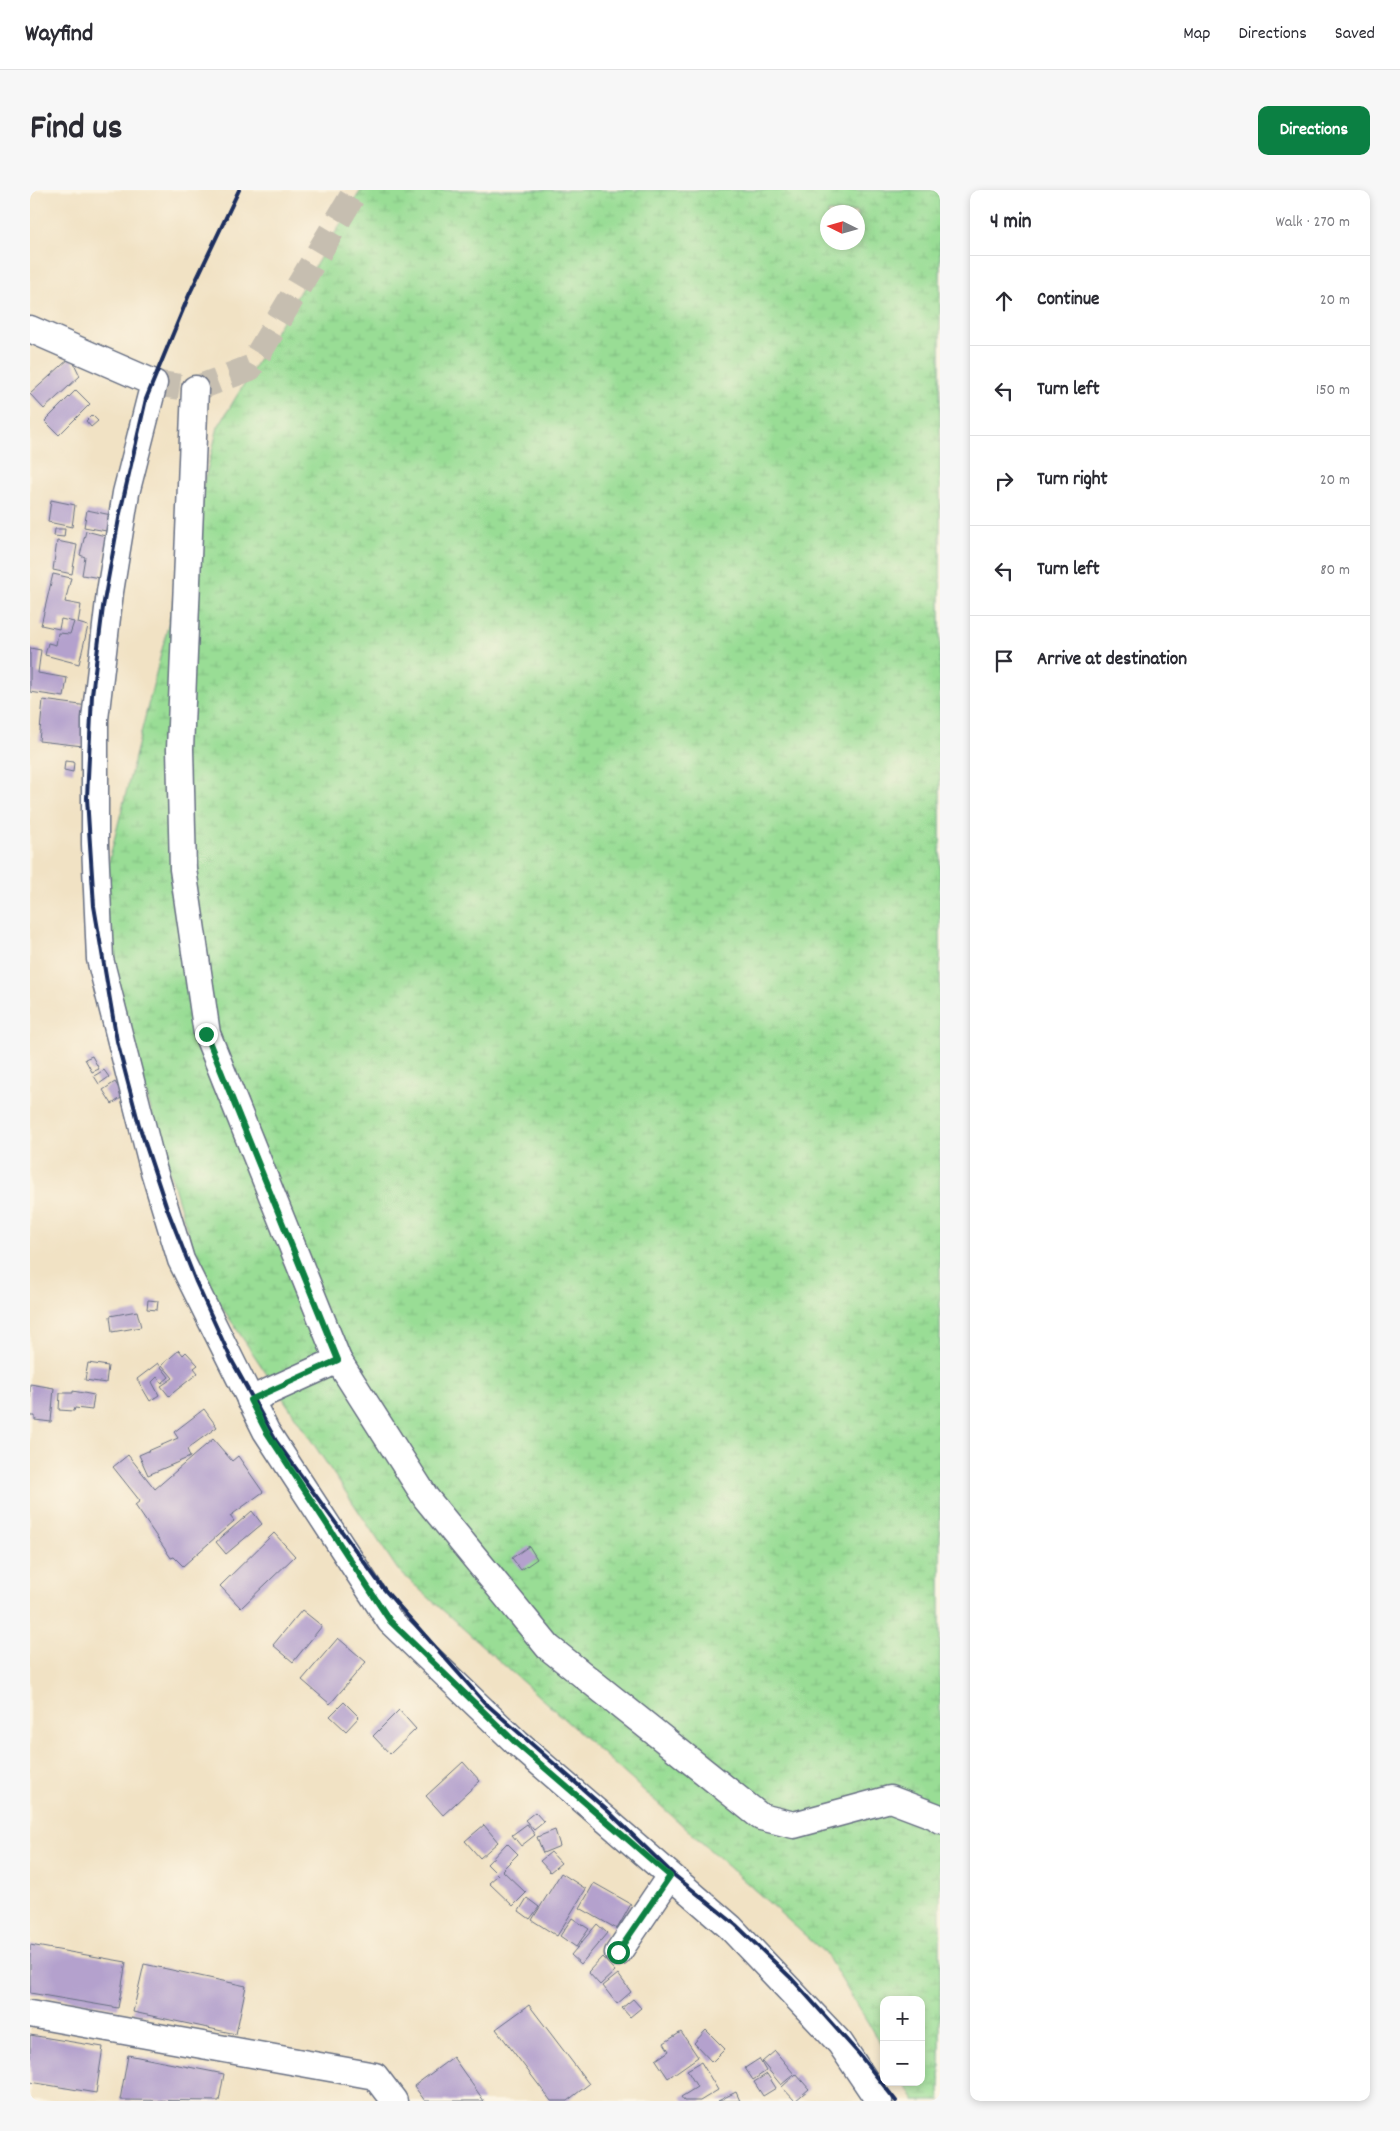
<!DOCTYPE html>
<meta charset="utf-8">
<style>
:root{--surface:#fff;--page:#f7f7f7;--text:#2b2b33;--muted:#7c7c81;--line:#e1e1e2;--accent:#0b8043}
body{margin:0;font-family:Dekko,sans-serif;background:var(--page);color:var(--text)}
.controls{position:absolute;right:15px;bottom:15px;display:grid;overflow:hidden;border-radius:10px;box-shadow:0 2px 8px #0003}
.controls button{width:45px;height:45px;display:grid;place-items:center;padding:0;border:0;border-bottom:1px solid var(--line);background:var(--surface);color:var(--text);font:25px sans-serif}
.compass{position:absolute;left:790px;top:15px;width:45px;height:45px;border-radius:50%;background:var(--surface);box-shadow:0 2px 8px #0003;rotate:275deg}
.stop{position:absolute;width:15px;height:15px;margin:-11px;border:4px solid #0b8043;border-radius:50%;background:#fff}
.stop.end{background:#0b8043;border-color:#fff;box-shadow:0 1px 5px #0008}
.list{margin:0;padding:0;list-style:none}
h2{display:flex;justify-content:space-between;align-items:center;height:65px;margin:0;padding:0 20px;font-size:21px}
h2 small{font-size:16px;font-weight:400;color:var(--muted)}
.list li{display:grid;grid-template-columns:32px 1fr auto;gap:15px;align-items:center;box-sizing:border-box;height:90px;padding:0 20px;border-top:1px solid var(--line)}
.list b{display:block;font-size:19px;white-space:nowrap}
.list em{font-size:16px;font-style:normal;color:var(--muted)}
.icon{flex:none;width:28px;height:28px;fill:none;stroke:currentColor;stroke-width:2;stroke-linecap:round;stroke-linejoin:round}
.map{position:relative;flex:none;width:910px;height:1911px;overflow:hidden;border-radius:10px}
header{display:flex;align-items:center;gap:30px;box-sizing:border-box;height:70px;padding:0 25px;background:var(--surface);border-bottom:1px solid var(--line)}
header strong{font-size:24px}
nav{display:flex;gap:28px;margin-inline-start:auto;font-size:18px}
.intro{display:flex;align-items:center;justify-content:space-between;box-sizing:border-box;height:120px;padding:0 30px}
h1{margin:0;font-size:35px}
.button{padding:12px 22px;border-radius:10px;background:var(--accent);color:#fff;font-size:18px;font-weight:700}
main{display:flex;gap:30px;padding:0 30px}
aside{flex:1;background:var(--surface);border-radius:10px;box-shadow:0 2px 8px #0003}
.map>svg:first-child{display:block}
</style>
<header>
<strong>Wayfind</strong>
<nav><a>Map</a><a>Directions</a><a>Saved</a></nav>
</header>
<div class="intro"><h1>Find us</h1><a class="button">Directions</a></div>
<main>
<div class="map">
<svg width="910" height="1911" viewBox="0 0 910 1911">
<defs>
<pattern id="wetland-marsh" width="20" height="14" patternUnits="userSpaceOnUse" patternTransform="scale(1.25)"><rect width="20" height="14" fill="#99dd95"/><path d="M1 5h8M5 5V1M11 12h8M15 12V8" fill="none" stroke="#83be83"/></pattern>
</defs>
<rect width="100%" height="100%" fill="#fcf5e5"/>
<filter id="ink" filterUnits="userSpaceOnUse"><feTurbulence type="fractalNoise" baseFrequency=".02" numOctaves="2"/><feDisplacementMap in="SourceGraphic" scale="10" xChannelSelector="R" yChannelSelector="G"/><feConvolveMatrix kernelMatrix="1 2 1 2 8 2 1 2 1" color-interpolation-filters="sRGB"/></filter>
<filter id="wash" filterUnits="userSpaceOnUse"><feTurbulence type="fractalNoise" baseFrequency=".0096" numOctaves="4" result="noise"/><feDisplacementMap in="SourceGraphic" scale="20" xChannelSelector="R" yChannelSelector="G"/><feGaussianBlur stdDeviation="1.12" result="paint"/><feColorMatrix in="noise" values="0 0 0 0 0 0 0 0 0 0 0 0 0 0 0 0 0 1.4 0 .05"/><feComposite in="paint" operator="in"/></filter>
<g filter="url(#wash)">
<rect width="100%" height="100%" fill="#f1e2c4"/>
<path fill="url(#wetland-marsh)" stroke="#5a867a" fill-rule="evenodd" d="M331,0H910V1911H885L874,1892H891V1810H854V1860L796,1764L368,1380L171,1086L64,730L188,237ZM798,22H828V52H798Z"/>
<g id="blocks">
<g fill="#b4a1cd">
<polygon points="41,167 50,186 14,219 0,204"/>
<polygon points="46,200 60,214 29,245 15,231"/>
<polygon points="62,225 68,231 61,237 56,231"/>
<polygon points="21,310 45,315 42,337 18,332"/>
<polygon points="57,320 86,326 82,342 54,337"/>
<polygon points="25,339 35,339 34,347 24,346"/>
<polygon points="56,341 79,347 70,388 52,385 55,367 50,365"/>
<polygon points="27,351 47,355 42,384 23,380"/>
<polygon points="23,384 41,388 35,412 51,415 48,433 58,436 49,474 15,465 18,453 26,455 28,443 40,444 44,432 31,429 29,439 11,435"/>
<polygon points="0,458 11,460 8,483 37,488 34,507 0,502"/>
<polygon points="13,510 58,516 53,556 9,551"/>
<polygon points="35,571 44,572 43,582 34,580"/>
<polygon points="62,866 69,879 62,882 55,869"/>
<polygon points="74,880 79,887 69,894 64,886"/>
<polygon points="85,892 94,906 82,914 73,900"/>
<polygon points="118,1110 128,1111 127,1120 117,1119"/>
<polygon points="107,1121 111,1137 82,1142 80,1126"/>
<polygon points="149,1160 153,1165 156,1162 168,1175 164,1178 168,1183 139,1206 131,1196 143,1188 132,1175"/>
<polygon points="58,1173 78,1176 76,1193 55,1190"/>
<polygon points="128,1173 139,1187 132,1193 127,1187 122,1192 129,1205 120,1211 107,1189"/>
<polygon points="0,1194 24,1198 21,1232 5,1230 5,1226 0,1226"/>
<polygon points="43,1201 64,1205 62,1220 45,1218 44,1221 29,1220 30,1203 43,1203"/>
<polygon points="174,1219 187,1237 157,1259 160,1267 118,1285 109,1265 148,1248 144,1242"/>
<polygon points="183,1249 202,1271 208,1266 233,1302 200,1326 204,1331 153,1376 144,1367 141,1368 105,1315 110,1311 83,1277 98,1265 125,1299"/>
<polygon points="222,1321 232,1334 196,1364 186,1352"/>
<polygon points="244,1343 265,1366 211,1418 190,1396"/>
<polygon points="499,1356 507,1369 491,1380 482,1368"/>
<polygon points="272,1420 292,1436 263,1472 243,1455"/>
<polygon points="308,1448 336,1472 300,1514 272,1490"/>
<polygon points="314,1512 329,1527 316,1541 300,1526"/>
<polygon points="369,1520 386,1539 360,1564 343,1546"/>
<polygon points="433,1572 450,1591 413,1625 396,1606"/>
<polygon points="505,1622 514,1632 504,1640 495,1630"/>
<polygon points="497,1634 505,1645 491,1656 482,1645"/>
<polygon points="454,1635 468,1652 450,1668 435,1651"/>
<polygon points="525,1640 530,1656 513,1663 507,1647"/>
<polygon points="477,1653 488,1664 472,1680 496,1703 483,1716 459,1693 468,1685 457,1674"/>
<polygon points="521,1662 531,1673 520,1682 510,1671"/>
<polygon points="531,1683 556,1699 527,1746 502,1730"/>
<polygon points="564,1693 601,1714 587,1739 550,1718"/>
<polygon points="497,1708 509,1717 500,1729 489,1721"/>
<polygon points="542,1728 559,1739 546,1757 530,1746"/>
<polygon points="567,1734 577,1743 551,1774 541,1765"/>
<polygon points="0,1755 96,1772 88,1818 0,1803"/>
<polygon points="572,1767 585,1781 570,1795 558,1782"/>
<polygon points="114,1774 216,1796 206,1844 103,1822"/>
<polygon points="588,1784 601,1802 587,1814 573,1796"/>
<polygon points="603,1809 611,1818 600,1827 592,1818"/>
<polygon points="499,1815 559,1894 537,1911 521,1911 466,1839"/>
<polygon points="676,1840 695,1859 682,1872 664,1853"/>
<polygon points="651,1842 668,1867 638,1888 626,1870 639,1861 634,1853"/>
<polygon points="0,1845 73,1857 66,1903 0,1892"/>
<polygon points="745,1861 764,1884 751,1895 732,1872"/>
<polygon points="98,1865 194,1884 189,1911 90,1910"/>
<polygon points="423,1867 454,1911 395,1911 384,1896"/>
<polygon points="729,1869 736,1881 723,1890 715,1878"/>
<polygon points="671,1872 688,1900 670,1911 654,1911 651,1907 667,1897 657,1880"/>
<polygon points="737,1884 746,1898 733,1906 724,1892"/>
<polygon points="766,1884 779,1899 765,1911 752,1897"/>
<polygon points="706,1902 710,1911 688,1911"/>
</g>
</g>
</g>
<g filter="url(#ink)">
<use href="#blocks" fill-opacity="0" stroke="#666e82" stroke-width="1"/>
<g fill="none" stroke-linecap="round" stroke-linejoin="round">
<polyline stroke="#c6beb0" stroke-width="26" stroke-dasharray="26 13" stroke-linecap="butt" points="124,193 165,199 220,178 326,0"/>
<defs>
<g id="minor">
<polyline points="0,139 124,193 96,303 80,402 65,529 65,654 70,769 123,978 151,1070 236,1241 360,1431 487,1553 700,1737 810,1853 849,1911"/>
<polyline points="165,199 150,559 153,679 177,844 308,1170 396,1308 518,1457 731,1627 764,1635 860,1609 905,1626 910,1630"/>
<polyline points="220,1210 308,1170"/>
<polyline points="588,1763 640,1686"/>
<polyline points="0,1824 345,1886 364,1911"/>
</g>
</defs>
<use href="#minor" stroke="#666e82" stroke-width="29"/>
<use href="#minor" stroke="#fff" stroke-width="26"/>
<polyline stroke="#1b2f5e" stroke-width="4" points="209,0 159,105 116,209 90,323 73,417 62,505 57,608 64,716 87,851 109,935 136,1016 166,1092 201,1169 246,1251 353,1398 454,1512 579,1622 644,1685 706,1735 762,1789 829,1864 866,1911"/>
</g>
</g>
<g fill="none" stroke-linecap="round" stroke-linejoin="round" filter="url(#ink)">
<polyline stroke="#0b8043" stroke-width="6" points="176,844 308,1170 220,1210 236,1241 360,1431 486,1553 640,1686 588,1762"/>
</g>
</svg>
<div class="controls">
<button>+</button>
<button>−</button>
</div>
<svg class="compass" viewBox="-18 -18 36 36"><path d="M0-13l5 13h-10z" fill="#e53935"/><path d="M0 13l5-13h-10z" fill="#7c7c81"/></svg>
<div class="stop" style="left:588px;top:1762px"></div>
<div class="stop end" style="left:176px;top:844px"></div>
</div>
<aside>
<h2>4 min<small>Walk · 270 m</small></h2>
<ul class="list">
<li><svg class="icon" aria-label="ahead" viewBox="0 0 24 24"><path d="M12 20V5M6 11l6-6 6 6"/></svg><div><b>Continue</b></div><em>20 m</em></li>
<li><svg class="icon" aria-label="left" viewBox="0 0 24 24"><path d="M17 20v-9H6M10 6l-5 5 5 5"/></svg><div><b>Turn left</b></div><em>150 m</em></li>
<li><svg class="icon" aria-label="right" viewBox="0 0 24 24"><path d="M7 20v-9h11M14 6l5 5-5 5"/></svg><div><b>Turn right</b></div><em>20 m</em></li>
<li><svg class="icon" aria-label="left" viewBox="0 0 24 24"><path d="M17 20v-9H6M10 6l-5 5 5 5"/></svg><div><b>Turn left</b></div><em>80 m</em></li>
<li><svg class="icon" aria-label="arrive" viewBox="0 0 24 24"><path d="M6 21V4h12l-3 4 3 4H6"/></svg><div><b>Arrive at destination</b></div></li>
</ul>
</aside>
</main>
